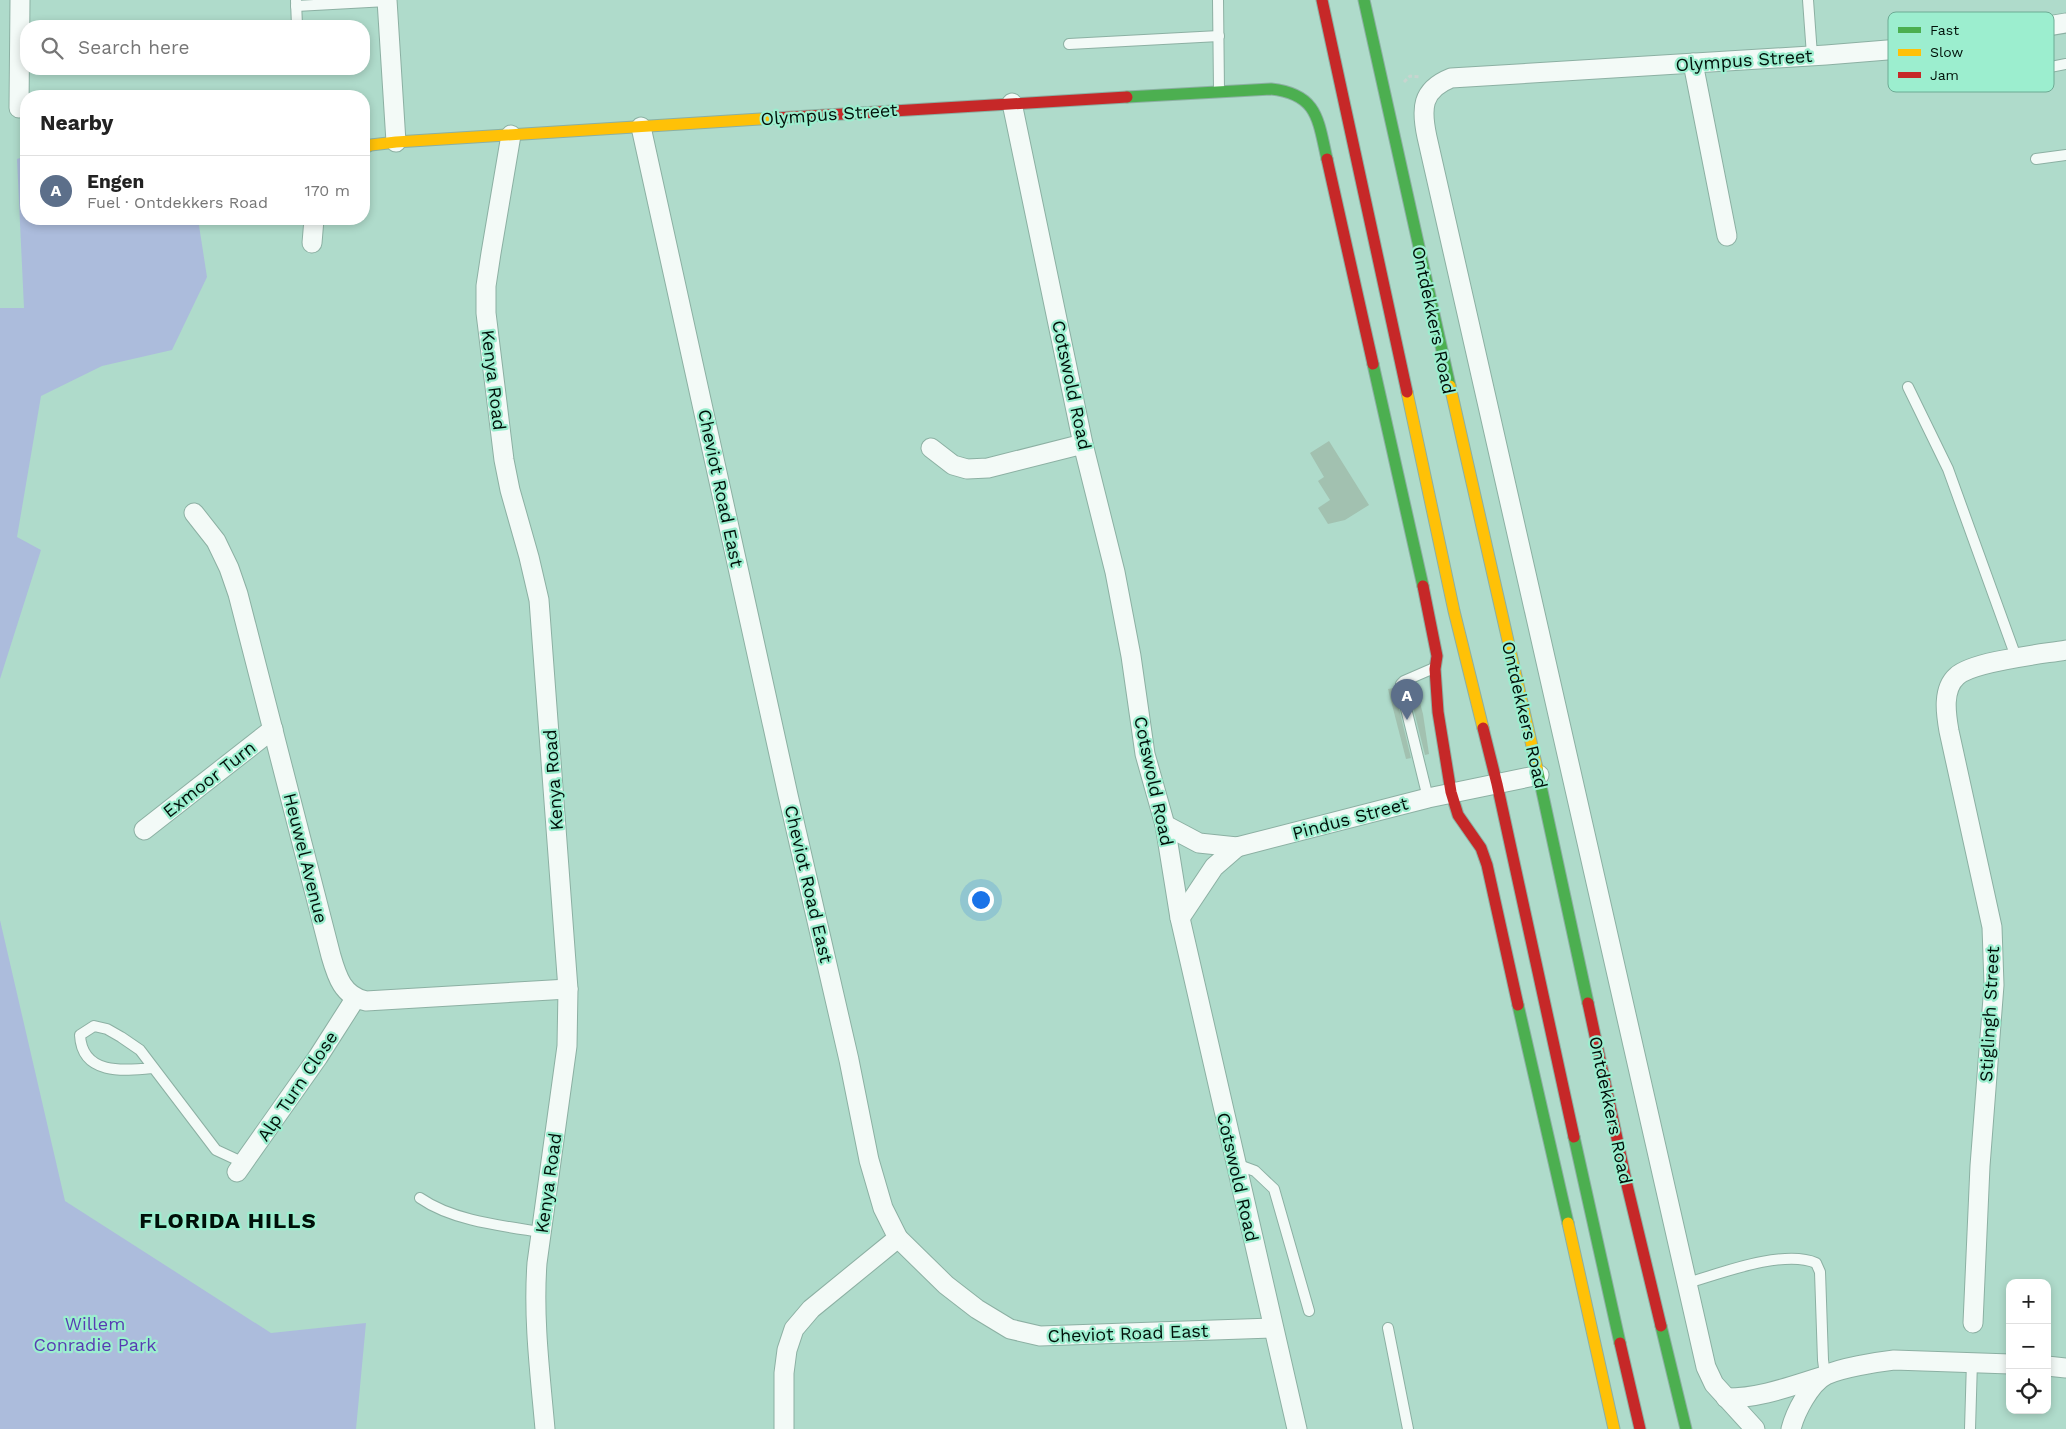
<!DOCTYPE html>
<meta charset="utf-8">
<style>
:root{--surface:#fff;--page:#f6f6f6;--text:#222;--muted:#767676;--line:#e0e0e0;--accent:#b45309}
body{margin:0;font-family:"Work Sans",sans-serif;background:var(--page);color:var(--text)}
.controls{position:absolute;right:15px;bottom:15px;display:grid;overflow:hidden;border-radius:10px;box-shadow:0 2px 8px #0003}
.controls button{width:45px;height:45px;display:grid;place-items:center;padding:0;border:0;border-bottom:1px solid var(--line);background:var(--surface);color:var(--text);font:25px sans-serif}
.you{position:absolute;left:980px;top:899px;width:18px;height:18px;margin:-12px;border:4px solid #fff;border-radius:50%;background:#1a73e8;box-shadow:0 0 0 8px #1a73e833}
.badge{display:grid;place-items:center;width:32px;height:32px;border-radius:50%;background:var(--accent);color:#fff;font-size:16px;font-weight:700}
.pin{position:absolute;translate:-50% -41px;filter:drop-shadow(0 1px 2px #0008)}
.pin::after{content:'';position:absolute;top:26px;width:18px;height:15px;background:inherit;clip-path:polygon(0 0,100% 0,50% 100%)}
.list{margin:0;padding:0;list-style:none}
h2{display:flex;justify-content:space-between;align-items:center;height:65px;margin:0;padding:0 20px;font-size:21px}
h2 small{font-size:16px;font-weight:400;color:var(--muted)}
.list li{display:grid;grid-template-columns:32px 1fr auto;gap:15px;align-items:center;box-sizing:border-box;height:70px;padding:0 20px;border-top:1px solid var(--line)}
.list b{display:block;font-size:19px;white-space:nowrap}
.list p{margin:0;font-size:16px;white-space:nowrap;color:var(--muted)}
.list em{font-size:16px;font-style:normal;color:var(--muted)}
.icon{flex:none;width:28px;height:28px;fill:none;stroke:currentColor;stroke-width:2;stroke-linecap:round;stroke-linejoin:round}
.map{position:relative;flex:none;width:2066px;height:1429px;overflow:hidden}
.search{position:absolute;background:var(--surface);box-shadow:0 2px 8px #0003;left:20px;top:20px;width:350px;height:55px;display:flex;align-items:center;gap:12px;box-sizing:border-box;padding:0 18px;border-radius:20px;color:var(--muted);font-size:19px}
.panel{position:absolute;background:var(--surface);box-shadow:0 2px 8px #0003;left:20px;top:90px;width:350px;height:135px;border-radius:20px}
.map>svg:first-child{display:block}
</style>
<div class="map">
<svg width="2066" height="1429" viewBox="0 0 2066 1429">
<rect width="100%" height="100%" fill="#afdbcb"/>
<g fill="#acbcdc">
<polygon points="26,156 26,219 198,219 207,277 172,350 102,366 41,396 17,537 41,550 0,679 0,308 24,308 17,159"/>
<polygon points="0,920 65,1201 271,1333 366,1323 356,1429 0,1429"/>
</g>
<g fill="#a2c1b0">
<polygon points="1329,441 1369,505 1345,520 1328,524 1318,508 1330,500 1318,481 1324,477 1310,453"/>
<polygon points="1415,684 1423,714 1429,754 1425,755 1408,687"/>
<polygon points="1394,688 1411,758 1406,759 1388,689"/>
</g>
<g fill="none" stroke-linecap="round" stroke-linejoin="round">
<defs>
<g id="lane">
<polyline points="1218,0 1219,90"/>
<polyline points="1808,0 1812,55"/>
<polyline points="296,1 297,26"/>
<polyline points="296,6 387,1"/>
<polyline points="1069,44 1219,36"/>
<polyline points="1965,84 2066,64"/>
<polyline points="2036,159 2066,155"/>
<polyline points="1908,387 1948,469 2016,657"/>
<polyline points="1428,798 1401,688 1401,684 1404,681 1434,668"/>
<path d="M152,1068C123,1071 82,1075 80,1035L94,1026L107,1029L121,1037L140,1050L216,1150L244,1163"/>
<polyline points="1236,1164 1255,1171 1274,1189 1309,1311"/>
<path d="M420,1198C453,1221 503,1226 541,1232"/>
<path d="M1688,1283C1721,1273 1784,1249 1816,1263L1820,1272L1823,1360L1825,1375"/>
<polyline points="1388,1328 1408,1429"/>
<polyline points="1970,1429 1972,1361"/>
</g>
<g id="street">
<polyline points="387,0 396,142"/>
<polyline points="1693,63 1727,236"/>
<polyline points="1012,103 1083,444 1115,572 1131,656 1145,754 1165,825 1180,918 1297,1429"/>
<polyline points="19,108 20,0"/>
<polyline points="641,127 788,795 849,1060 869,1160 883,1208 898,1238 946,1285 977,1309 1010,1329 1040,1336 1273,1328"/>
<path d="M511,135L491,253L486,286V313L504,460L510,490L529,557L539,600L568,989L567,1046L537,1263C533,1318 540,1373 545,1429"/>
<polyline points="312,243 314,219"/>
<polyline points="931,448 953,465 967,469 988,468 1083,444"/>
<path d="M194,513L216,541L229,568L238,594L331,956C337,977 343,996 366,1001L568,989"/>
<polyline points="1165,825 1199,843 1237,847 1428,798 1539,775"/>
<polyline points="144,830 273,729"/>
<polyline points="1180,918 1214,867 1237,847"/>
<polyline points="237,1172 318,1057 355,999"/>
<path d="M1973,1323L1980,1166L1994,985L1992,927L1949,731C1946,714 1942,689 1957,676C1973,661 2043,654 2066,650"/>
<polyline points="2047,1366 2066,1368"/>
<path d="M1726,1398C1761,1398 1791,1386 1824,1376"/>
<polyline points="784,1429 784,1373 787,1350 794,1329 811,1309 898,1238"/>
<path d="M1755,1429L1714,1384L1706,1367L1427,137C1421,109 1421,90 1451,78L1826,55L1912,48L2066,23"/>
<path d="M1791,1429C1795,1413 1810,1383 1826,1375C1840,1368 1877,1362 1894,1360L2010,1364"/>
</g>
<g id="fast">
<polyline points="1364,0 1450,386"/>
<path d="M1127,97L1271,89C1318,94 1318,120 1327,159"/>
<polyline points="1373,364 1423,586"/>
<polyline points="1537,768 1588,1003"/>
<polyline points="1518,1005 1568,1223"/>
<polyline points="1574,1137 1620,1343"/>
<polyline points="1661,1326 1686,1429"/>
</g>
<g id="slow">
<polyline points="364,148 371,145 396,142 776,118"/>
<polyline points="1450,386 1537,768"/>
<polyline points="1407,392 1454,611 1483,728"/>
<polyline points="1568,1223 1614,1429"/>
</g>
<g id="jam">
<polyline points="1322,0 1407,392"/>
<polyline points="776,118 1127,97"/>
<polyline points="1327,159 1373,364"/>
<polyline points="1423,586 1437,656 1435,669 1438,712 1451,792 1458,815 1481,848 1487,865 1518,1005"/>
<polyline points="1483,728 1497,784 1574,1137"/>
<polyline points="1588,1003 1627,1185 1661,1326"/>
<polyline points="1620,1343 1640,1429"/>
</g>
</defs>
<use href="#lane" stroke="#8cb0a3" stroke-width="12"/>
<use href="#street" stroke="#8cb0a3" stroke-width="21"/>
<use href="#fast" stroke="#8cb0a3" stroke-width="13"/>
<use href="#slow" stroke="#8cb0a3" stroke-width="13"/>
<use href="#jam" stroke="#8cb0a3" stroke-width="13"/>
<polyline stroke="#c7d5cf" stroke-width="3" stroke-dasharray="4 2.5" stroke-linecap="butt" points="1404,82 1410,76 1421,77"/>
<use href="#lane" stroke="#f3faf7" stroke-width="10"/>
<use href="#street" stroke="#f3faf7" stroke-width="19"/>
<use href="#fast" stroke="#4caf50" stroke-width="11"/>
<use href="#slow" stroke="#ffc107" stroke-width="11"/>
<use href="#jam" stroke="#c62828" stroke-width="11"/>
</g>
<g text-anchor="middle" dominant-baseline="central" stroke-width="4.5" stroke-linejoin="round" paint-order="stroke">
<g font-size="18" fill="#001009" stroke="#9ceecf">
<text transform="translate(1744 60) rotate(-4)">Olympus Street</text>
<text transform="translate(829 114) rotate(-4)">Olympus Street</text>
<text transform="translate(1434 320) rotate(78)">Ontdekkers Road</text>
<text transform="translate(494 380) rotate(83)">Kenya Road</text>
<text transform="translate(1072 385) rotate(78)">Cotswold Road</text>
<text transform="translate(721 488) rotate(78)">Cheviot Road East</text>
<text transform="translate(1525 715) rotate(77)">Ontdekkers Road</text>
<text transform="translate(209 779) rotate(-38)">Exmoor Turn</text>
<text transform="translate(553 780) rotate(-94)">Kenya Road</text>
<text transform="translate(1154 781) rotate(78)">Cotswold Road</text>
<text transform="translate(1350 818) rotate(-15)">Pindus Street</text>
<text transform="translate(306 858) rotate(76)">Heuwel Avenue</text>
<text transform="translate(809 884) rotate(77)">Cheviot Road East</text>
<text transform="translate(1989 1014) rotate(-87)">Stiglingh Street</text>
<text transform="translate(297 1086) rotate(-56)">Alp Turn Close</text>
<text transform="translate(1611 1110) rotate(78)">Ontdekkers Road</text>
<text transform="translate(1238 1177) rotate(77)">Cotswold Road</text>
<text transform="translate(548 1183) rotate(-82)">Kenya Road</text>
<text transform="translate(1128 1333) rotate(-2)">Cheviot Road East</text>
</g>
<g font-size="18" fill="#583cb2" stroke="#9ceecf">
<text x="95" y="1323">Willem<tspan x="95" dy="21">Conradie Park</tspan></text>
</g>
<g font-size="22" font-weight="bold" letter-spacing="1" fill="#001009" stroke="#9ceecf">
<text x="228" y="1220">FLORIDA HILLS</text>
</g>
</g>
<rect x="1888" y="12" width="166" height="80" rx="8" fill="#9ceecf" stroke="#6dab94" stroke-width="1"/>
<rect x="1898" y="27" width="23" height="6" fill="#4caf50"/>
<rect x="1898" y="49" width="23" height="7" fill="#ffc107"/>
<rect x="1898" y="72" width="23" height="6" fill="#c62828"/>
<g font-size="14" fill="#001009">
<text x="1930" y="35">Fast</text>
<text x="1930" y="57">Slow</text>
<text x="1930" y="80">Jam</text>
</g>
</svg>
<div class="controls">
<button>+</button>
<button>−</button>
<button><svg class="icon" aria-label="locate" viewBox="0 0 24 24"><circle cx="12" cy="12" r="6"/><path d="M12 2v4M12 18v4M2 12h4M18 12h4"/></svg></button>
</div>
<div class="you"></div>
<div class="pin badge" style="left:1407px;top:720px;background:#5c6f8a">A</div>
<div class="search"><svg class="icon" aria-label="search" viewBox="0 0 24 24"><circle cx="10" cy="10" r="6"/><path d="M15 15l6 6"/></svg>Search here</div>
<section class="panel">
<h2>Nearby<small></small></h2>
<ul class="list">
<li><span class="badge" style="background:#5c6f8a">A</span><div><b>Engen</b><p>Fuel · Ontdekkers Road</p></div><em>170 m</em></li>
</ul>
</section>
</div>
